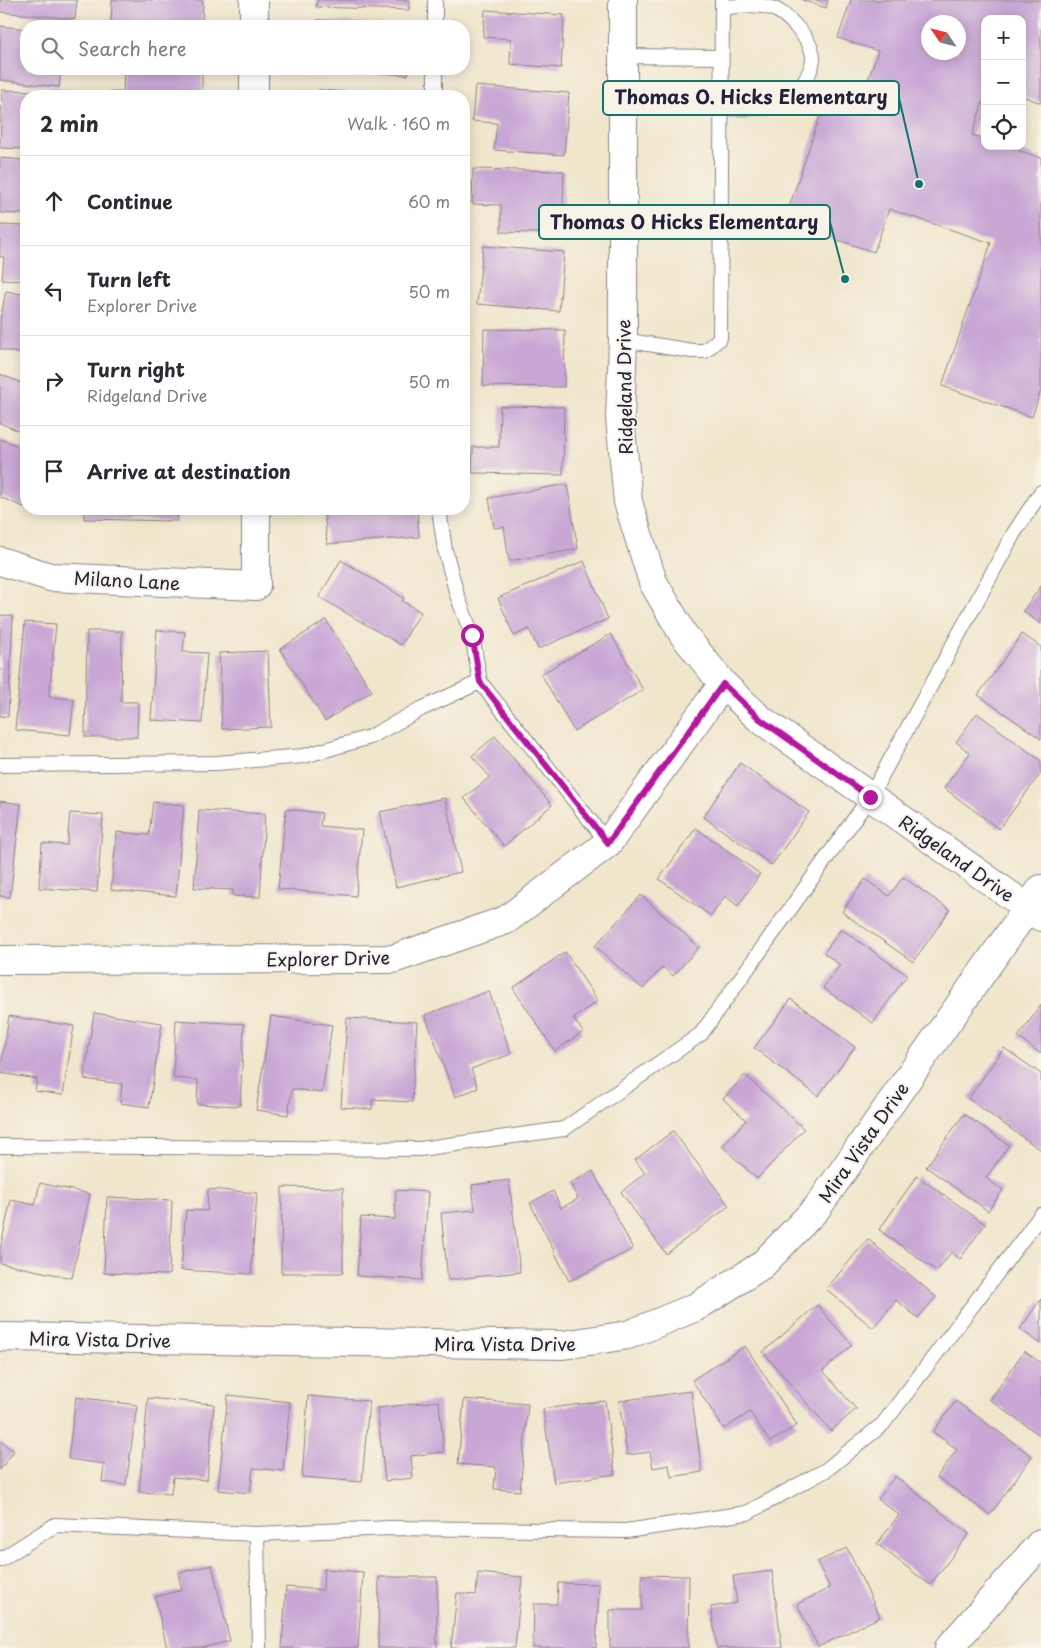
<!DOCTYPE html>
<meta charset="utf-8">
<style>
:root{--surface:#fff;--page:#f2f2f3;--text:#2b2b33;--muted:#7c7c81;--line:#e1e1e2}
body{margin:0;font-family:"Playpen Sans",sans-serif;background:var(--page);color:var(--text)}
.controls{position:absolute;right:15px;top:15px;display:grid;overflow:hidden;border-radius:10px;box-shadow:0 2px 12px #0003}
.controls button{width:45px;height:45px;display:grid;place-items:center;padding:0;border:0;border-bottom:1px solid var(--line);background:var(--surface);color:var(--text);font:25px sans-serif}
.compass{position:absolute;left:921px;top:15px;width:45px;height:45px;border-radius:50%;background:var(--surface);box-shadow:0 2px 12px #0003;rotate:305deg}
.stop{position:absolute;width:15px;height:15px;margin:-11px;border:4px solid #b5179e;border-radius:50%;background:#fff}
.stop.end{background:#b5179e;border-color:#fff;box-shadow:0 1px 5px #0008}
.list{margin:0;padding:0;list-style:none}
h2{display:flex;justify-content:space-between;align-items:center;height:65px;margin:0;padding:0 20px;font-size:21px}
h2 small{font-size:16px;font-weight:400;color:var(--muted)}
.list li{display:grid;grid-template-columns:32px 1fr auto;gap:15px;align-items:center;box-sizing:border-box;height:90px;padding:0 20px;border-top:1px solid var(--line)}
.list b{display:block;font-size:19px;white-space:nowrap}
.list p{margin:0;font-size:16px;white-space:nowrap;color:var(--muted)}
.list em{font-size:16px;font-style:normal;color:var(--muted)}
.icon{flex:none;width:28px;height:28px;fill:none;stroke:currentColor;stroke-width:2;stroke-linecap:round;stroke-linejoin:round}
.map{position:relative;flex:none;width:1041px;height:1648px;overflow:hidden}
.search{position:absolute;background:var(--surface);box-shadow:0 2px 12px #0003;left:20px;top:20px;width:450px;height:55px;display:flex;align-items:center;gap:12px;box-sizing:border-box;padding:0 18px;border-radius:20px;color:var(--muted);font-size:19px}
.panel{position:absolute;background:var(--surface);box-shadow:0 2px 12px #0003;left:20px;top:90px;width:450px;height:425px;border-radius:20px}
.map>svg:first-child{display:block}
</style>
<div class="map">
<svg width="1041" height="1648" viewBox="0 0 1041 1648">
<rect width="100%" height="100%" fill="#f7f3e8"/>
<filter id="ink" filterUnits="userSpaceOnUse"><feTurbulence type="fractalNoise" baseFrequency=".02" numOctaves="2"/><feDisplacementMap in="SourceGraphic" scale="10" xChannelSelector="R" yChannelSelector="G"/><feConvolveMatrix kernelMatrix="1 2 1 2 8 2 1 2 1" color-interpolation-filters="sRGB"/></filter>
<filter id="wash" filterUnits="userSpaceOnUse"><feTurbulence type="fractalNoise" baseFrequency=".0096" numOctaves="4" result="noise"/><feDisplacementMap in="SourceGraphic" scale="20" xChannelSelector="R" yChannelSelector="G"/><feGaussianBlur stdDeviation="1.12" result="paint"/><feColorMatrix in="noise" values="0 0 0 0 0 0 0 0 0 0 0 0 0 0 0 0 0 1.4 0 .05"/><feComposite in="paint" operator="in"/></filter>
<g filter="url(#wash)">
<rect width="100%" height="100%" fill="#f0e6cc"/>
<g id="blocks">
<g fill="#c9a7d5" fill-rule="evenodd">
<polygon points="0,0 77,0 75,19 0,12"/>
<polygon points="112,0 203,0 202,26 111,26"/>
<polygon points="317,0 409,0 409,10 316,7"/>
<polygon points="802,0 828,0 826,8"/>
<path d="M851,0H1041V103L1022,96V19H985V96L972,135L985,139V146H1006L1041,158V390L1032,417L942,386L991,243L889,209L874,252L784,222L829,89L861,100L878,51L838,38ZM928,22H958V52H928Z"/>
<polygon points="485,10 564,15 561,68 510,64 511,39 483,37"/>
<polygon points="317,20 384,25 384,26 316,26"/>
<polygon points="0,26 26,29 26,69 61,69 59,87 0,80"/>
<polygon points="124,69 202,69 202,96 108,96 108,92 123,92"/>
<polygon points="337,69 409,69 408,75 337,70"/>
<polygon points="475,86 569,93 564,155 494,150 497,123 472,121"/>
<polygon points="2,90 77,92 77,96 26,96 26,149 0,148"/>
<polygon points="318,90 391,95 391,96 318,96"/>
<polygon points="0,158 26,160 26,214 0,213"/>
<polygon points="473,169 564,171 562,234 501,232 501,205 472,204"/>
<polygon points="0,225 26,226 26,281 2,280 4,257 0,257"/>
<polygon points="483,246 564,252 559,311 477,304"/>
<polygon points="6,291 26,295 26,355 0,349 0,320"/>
<polygon points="484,329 565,330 564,387 483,386"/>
<polygon points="0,374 26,385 26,434 0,423"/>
<polygon points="500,406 564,407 563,475 472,473 473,447 499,447"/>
<polygon points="0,439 26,449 26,508 0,497"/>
<polygon points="567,484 578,549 509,561 504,527 494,528 489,498"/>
<polygon points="84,509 178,509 177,521 84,519"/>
<polygon points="324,509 417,509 419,537 327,544"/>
<polygon points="341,560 404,598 402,601 421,612 401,645 319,597"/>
<polygon points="584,561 608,619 538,649 529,629 514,636 498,598"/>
<polygon points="1041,586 1041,624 1023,611"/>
<polygon points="0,615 13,616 8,717 0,716"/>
<polygon points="326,620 372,691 325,721 280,649"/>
<polygon points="25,622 56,624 49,697 74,699 70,735 15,730"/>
<polygon points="157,630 185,632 183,652 207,653 202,723 151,720"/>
<polygon points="87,631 122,631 121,702 138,702 137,737 85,737"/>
<polygon points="611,634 643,690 574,731 541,674"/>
<polygon points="1022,634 1041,647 1041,739 978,695"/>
<polygon points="268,651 271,727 222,729 219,653"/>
<polygon points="977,713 1041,761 1041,773 999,829 944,788 970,753 956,742"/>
<polygon points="495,736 552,805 504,846 464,798 490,777 472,756"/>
<polygon points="740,763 809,812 772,865 703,817"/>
<polygon points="445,798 461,872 396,887 380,812"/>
<polygon points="0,801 21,804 10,897 0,896"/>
<polygon points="153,802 184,805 176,896 111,890 117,832 149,835"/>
<polygon points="286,809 322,813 320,826 362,830 356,896 278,889"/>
<polygon points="199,810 265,814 260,897 233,896 233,890 194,888"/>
<polygon points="70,813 103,815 97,892 39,888 42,843 67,845"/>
<polygon points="696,828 760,874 738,906 725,896 711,916 659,879"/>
<polygon points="903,877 950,910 913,962 842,912 865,879 889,896"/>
<polygon points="641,895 699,947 673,976 663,967 643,989 595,946"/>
<polygon points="841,929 907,975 873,1023 823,988 840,965 824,953"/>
<polygon points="565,952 598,1001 573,1018 583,1032 555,1051 513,988"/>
<polygon points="489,991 511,1054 471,1069 478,1088 455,1097 425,1015"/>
<polygon points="791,999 855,1047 818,1096 754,1048"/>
<polygon points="1041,1005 1041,1054 1018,1037"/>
<polygon points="94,1013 162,1023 149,1107 120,1103 122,1084 84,1079"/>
<polygon points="9,1016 74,1026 63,1095 35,1091 37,1079 0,1073"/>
<polygon points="271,1016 332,1025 322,1093 292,1089 288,1115 256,1110"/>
<polygon points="347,1018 417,1022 412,1102 372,1100 372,1109 341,1107"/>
<polygon points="176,1020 244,1024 240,1106 197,1104 198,1080 173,1078"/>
<polygon points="1004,1048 1041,1074 1041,1150 968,1099"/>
<polygon points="745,1075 804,1129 757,1179 722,1146 746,1120 723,1099"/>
<polygon points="964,1114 1009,1145 986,1178 1003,1190 988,1211 926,1167"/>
<polygon points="673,1131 729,1206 666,1254 621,1192 645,1173 635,1160"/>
<polygon points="593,1171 633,1249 569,1281 530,1203 553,1191 561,1208 578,1199 570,1183"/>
<polygon points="917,1176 985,1224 960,1259 951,1252 937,1271 879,1230"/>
<polygon points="509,1180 520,1272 448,1280 441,1213 475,1210 472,1185"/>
<polygon points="40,1183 90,1194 72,1278 0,1263 0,1249 11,1200 35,1205"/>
<polygon points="282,1187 343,1188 343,1273 281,1273"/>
<polygon points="208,1189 257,1193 251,1274 181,1270 186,1210 207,1211"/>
<polygon points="396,1190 428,1192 422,1280 357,1276 361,1217 395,1219"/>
<polygon points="107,1197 172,1200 169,1275 104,1273"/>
<polygon points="868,1239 936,1297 918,1318 896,1300 873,1328 826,1289"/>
<polygon points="1041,1299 1041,1344 1020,1329"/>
<polygon points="817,1305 852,1345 823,1371 856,1409 831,1431 763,1352"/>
<polygon points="745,1346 797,1425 770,1442 750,1412 724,1429 692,1380"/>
<polygon points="1024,1351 1041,1363 1041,1436 990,1400"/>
<polygon points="691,1391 702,1472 671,1477 669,1465 653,1468 650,1452 627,1455 619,1401"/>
<polygon points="228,1395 290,1402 283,1471 253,1468 250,1493 218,1490"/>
<polygon points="308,1396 369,1401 362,1482 302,1477"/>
<polygon points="76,1397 137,1405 126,1485 102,1482 104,1464 68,1459"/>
<polygon points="148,1398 214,1404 207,1480 173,1477 171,1494 139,1492"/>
<polygon points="464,1399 528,1404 520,1491 494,1489 496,1467 458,1464"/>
<polygon points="439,1401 444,1452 411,1456 413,1478 385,1481 377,1408"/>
<polygon points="605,1401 615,1474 554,1483 543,1409"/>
<polygon points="956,1401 1032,1456 990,1515 937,1477 957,1449 933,1432"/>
<polygon points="0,1441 14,1451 0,1470"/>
<polygon points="895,1476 969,1534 930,1585 877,1544 899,1515 878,1499"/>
<polygon points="847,1548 880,1617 818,1647 797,1604 830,1588 817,1562"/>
<polygon points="212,1565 230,1641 202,1648 167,1648 155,1597 182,1590 178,1573"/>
<polygon points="324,1569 363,1572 358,1648 282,1648 286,1587 323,1590"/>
<polygon points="772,1571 782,1648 717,1648 711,1607 737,1603 733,1576"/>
<polygon points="478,1573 522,1577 515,1648 451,1648 457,1593 476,1595"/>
<polygon points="642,1575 689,1576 688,1648 610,1648 610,1610 642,1610"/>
<polygon points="379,1577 437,1577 437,1648 378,1648"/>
<polygon points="558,1583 599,1584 596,1648 533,1648 534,1604 557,1604"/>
</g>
</g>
</g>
<g filter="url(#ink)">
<use href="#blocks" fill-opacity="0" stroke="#898484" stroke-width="1"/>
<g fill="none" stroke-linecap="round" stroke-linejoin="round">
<defs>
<g id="service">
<polyline points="435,0 435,26"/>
<polyline points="623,56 721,57"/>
<polyline points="435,69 435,96"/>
<path d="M721,108C741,108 763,110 782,104C789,101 797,93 802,86C807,78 812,69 813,59C814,42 786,12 771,8C755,3 738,6 722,8"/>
<polyline points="623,340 692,351 705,351 720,338 722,0"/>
<polyline points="439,509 445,550 457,595 472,635 480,682 608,843"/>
<polyline points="0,765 217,763 304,756 370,737 421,709 480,682"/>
<polyline points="0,1146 420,1149 564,1129 701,1034 870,797 1014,533 1041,492"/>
<polyline points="0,1560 55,1525 257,1534"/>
<polyline points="259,1648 257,1534 390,1528 626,1531 747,1513 826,1470 883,1424 1041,1215"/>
</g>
<g id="minor">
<polyline points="254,0 254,26"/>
<polyline points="623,0 623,340 620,418 628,502 653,582 683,634 723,684 760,719 1041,917"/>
<polyline points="254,69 254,96"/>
<polyline points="0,561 50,577 256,586 256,509"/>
<polyline points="0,960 393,959 506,920 608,843 723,684"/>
<polyline points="0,1337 563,1345 628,1335 696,1307 762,1265 817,1208 1041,889"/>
<polyline points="949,1648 1041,1543"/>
</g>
</defs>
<use href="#service" stroke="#898484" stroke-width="16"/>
<use href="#minor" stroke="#898484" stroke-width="30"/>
<use href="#service" stroke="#fff" stroke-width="14"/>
<use href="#minor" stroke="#fff" stroke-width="28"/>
</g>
</g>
<g fill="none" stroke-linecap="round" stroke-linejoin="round" filter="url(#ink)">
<polyline stroke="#b5179e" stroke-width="6" points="472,635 480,682 608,843 723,684 760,719 870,797"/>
</g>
<g text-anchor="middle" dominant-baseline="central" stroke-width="4" stroke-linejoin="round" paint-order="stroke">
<g font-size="18" fill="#22223b" stroke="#f7f3e8">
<text transform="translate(624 387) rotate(-91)">Ridgeland Drive</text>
<text transform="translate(127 580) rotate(3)">Milano Lane</text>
<text transform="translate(957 858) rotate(35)">Ridgeland Drive</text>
<text transform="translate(328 958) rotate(-1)">Explorer Drive</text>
<text transform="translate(863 1142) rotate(-55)">Mira Vista Drive</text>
<text transform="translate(100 1339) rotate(1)">Mira Vista Drive</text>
<text x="505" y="1343">Mira Vista Drive</text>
</g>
</g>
<path fill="none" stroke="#0f766e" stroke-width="2" d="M919 184L899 98M845 279L830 222"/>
<g fill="#0f766e" stroke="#f7f3e8" stroke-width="2">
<circle cx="919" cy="184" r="5"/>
<circle cx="845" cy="279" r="5"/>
</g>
<g fill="#f7f3e8" stroke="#0f766e" stroke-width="2">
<rect x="603" y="81" width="296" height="34" rx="5"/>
<rect x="539" y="205" width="291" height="34" rx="5"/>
</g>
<g font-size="19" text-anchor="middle" font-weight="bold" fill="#22223b">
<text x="751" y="104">Thomas O. Hicks Elementary</text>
<text x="684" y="229">Thomas O Hicks Elementary</text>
</g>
</svg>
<div class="controls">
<button>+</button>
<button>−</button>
<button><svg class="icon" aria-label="locate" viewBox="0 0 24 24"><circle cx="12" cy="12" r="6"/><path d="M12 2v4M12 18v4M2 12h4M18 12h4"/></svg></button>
</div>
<svg class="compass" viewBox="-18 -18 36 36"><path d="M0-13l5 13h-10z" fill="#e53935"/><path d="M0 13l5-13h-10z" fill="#7c7c81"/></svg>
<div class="stop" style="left:472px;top:635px"></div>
<div class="stop end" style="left:870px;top:797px"></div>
<div class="search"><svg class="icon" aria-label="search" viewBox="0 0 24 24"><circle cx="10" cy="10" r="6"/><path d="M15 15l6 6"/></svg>Search here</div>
<section class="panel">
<h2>2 min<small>Walk · 160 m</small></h2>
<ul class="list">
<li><svg class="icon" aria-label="ahead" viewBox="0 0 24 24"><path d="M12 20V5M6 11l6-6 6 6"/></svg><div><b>Continue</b></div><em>60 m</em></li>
<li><svg class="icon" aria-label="left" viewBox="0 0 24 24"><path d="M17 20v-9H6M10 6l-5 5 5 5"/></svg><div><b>Turn left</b><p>Explorer Drive</p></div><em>50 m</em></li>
<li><svg class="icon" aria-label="right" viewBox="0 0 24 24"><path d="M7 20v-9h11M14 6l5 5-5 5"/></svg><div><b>Turn right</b><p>Ridgeland Drive</p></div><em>50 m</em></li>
<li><svg class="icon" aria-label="arrive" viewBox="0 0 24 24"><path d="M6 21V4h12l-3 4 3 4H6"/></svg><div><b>Arrive at destination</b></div></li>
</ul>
</section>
</div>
